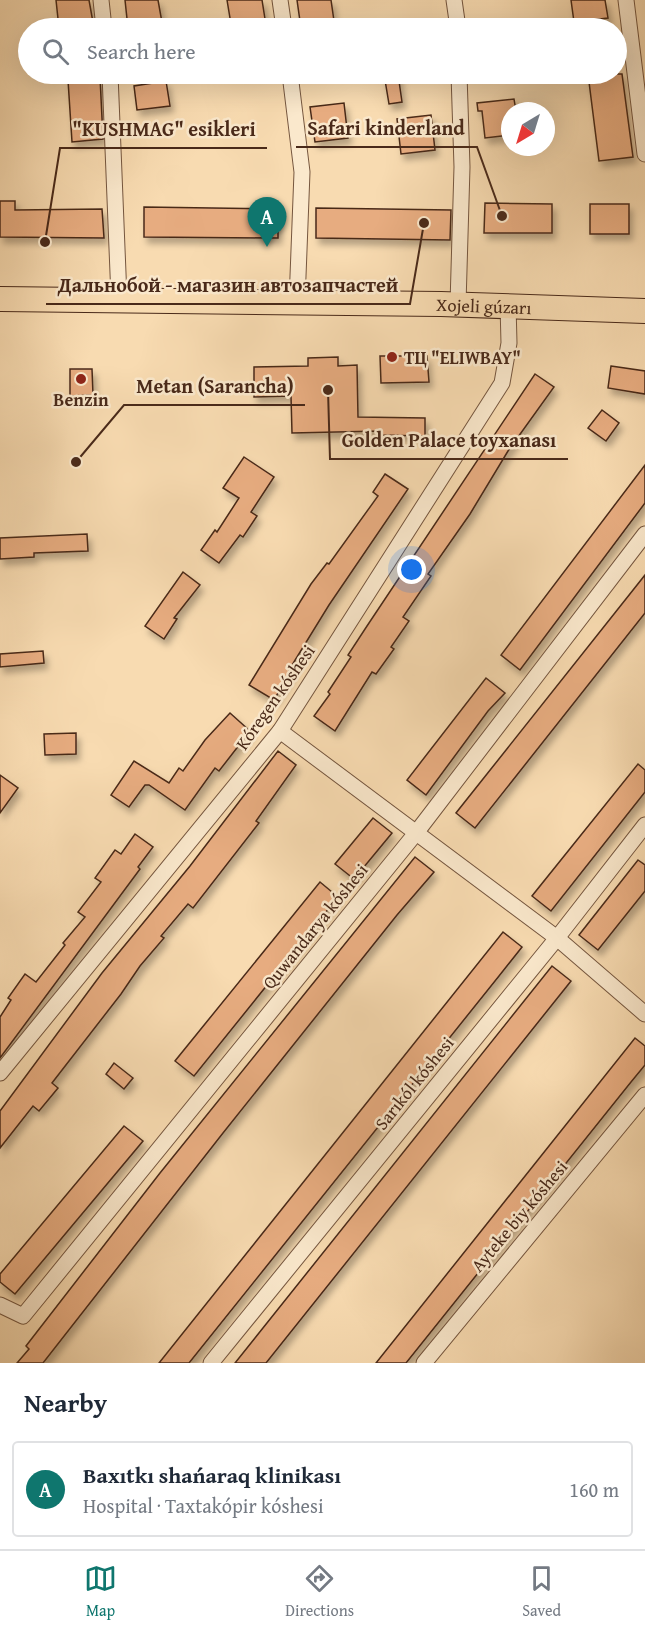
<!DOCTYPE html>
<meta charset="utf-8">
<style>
:root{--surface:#fff;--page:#f6f6f7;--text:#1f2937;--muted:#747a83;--line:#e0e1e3;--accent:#0f766e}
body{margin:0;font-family:"Gentium Book Plus",serif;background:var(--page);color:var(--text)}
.compass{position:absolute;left:501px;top:102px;width:54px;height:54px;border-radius:50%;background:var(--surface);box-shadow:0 6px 24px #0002;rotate:218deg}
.you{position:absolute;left:412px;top:570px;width:21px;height:21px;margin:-15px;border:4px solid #fff;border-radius:50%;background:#1a73e8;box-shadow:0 0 0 9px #1a73e833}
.badge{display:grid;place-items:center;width:39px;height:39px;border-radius:50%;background:var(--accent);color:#fff;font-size:20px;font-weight:700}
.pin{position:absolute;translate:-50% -50px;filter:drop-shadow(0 2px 3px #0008)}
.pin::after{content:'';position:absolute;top:32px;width:21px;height:18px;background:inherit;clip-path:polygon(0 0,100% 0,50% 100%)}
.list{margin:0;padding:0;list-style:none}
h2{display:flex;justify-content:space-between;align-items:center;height:78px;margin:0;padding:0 24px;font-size:26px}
h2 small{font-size:20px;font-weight:400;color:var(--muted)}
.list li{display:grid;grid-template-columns:39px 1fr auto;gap:18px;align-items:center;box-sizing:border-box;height:96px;margin:0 12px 12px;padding:0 12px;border:2px solid var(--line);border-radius:6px}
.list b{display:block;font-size:22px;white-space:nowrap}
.list p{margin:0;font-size:20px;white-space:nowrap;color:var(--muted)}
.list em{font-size:20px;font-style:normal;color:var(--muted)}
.icon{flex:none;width:33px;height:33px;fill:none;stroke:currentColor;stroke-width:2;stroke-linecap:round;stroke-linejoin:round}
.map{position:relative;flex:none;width:645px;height:1363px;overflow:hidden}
.search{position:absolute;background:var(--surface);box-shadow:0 6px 24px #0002;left:18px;right:18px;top:18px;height:66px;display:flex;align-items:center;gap:15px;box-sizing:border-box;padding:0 21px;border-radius:33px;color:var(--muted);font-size:22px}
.sheet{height:186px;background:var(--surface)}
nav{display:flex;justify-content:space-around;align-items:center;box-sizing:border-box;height:84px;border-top:2px solid var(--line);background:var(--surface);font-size:16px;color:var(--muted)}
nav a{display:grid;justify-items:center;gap:3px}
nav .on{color:var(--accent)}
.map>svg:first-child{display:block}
</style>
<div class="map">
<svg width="645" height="1363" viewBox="0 0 645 1363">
<defs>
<filter id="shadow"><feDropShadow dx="3.5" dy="6" stdDeviation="3" flood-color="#0004"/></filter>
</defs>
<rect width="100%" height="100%" fill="#f8dbb1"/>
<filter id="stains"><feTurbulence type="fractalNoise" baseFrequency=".00333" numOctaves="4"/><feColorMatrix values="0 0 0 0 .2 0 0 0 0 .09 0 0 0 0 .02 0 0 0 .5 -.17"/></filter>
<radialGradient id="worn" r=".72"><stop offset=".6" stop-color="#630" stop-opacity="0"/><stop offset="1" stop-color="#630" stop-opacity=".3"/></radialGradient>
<g fill="#e7ac80" stroke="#492919" stroke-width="1.5" filter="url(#shadow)">
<polygon points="56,0 89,0 94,28 59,28"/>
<polygon points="125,0 158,0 163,28 128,28"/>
<polygon points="227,0 262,0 265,19 231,24"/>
<polygon points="297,0 331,0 335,28 301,28"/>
<polygon points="571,0 605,0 608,18 574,22"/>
<polygon points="384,74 398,74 402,102 389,104"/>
<polygon points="588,74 622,74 633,157 599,161"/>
<polygon points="100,77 103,139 72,142 68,80"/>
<polygon points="166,81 170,106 137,110 134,86"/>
<polygon points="514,99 516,111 510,111 510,135 485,138 482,111 478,111 477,103"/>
<polygon points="344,103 348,138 315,142 310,107"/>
<polygon points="431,115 435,150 401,154 397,119"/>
<polygon points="0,201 15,201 15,210 102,209 104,238 0,237"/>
<polygon points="485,203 552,204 552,233 484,233"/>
<rect x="590" y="204" width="39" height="30"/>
<polygon points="144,207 278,209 278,238 144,237"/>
<polygon points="316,208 451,210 450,240 316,238"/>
<polygon points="380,356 427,356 429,382 381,383"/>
<polygon points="338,357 338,366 357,365 358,417 425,418 425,436 378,435 379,431 292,433 291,396 254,397 254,367 308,366 308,358"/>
<polygon points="611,366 645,371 645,394 608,388"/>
<polygon points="70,369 92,369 93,395 70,396"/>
<polygon points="535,374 554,387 508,451 470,514 428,574 431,576 403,617 409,621 391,647 394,649 376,674 372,672 335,731 314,716 330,694 328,692 351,657 348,655 367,626"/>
<polygon points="602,410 619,423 606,441 588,428"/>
<polygon points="244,457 274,477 251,512 257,516 243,537 240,535 219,563 201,550 215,530 217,532 239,498 223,488"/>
<polygon points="645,465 645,503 520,670 501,655"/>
<polygon points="385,474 408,489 329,605 289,670 291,671 274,700 249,685 311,584 327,563 329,564 378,496 373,492"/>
<polygon points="87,534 88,551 34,553 34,557 0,559 0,538"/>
<polygon points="183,572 200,585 174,618 177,619 164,639 145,626"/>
<polygon points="645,575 645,613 475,828 456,813"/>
<polygon points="43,651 44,663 0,667 0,654"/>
<polygon points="486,678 505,693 488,711 426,795 407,780"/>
<polygon points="230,713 250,731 219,771 215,768 185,810 149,785 145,785 129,807 111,795 134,761 169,783 179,768 183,771 205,740"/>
<polygon points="76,733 76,754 45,755 44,734"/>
<polygon points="278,751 296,765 256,821 259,823 193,908 188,904 161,936 164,938 140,966 121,994 52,1083 58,1088 39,1111 33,1106 0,1148 0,1111 102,973 190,866"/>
<polygon points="638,764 645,770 645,792 551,911 532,896"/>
<polygon points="0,775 18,788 0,813"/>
<polygon points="373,818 392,833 354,879 335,864"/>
<polygon points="135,834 153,847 138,867 140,869 0,1058 0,1017 11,1000 8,998 25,974 36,982 65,945 63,943 85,917 78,912 101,882 95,878 115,850 121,854"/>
<polygon points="415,857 434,872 397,915 223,1133 43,1363 17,1363 29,1349 26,1346 160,1173"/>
<polygon points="638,860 645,865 645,891 598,950 579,935"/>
<polygon points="320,882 338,897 194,1076 175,1061"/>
<polygon points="503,932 522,947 499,976 189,1363 159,1363"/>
<polygon points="552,966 571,981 266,1363 235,1363"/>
<polygon points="635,1038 645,1046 645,1065 631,1082 406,1363 376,1363"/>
<polygon points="114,1063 133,1078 124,1089 106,1074"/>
<polygon points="124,1126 143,1141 15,1294 0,1282 0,1274"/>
</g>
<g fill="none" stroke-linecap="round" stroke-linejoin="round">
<defs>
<g id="street">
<polyline points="101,0 104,28"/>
<polyline points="280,0 284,28"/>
<polyline points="454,0 458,28"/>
<polyline points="626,0 645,154"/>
<polyline points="110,74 119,298"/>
<polyline points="290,74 302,172 297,302"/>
<polyline points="458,304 462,167 459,74"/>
<polyline points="280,731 557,938 645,1014"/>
<polyline points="0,1073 280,731 502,383 509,343 508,305"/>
<polyline points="0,1305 23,1316 416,833 645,534"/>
<polyline points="211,1363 557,938 645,825"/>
<polyline points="424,1363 645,1095"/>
</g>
<g id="primary">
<path id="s1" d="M0,299L441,304L645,311"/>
</g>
</defs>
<use href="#street" stroke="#75563f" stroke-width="17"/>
<use href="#primary" stroke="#492919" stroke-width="26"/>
<use href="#street" stroke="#fae8cc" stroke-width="15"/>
<use href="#primary" stroke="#f8dbb1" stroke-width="24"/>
</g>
<g fill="#8f2418" stroke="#fae8cc" stroke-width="2">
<circle cx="392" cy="357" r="6"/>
<circle cx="81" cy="379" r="6"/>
</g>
<g text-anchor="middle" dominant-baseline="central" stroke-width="5" stroke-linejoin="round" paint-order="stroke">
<g font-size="18" fill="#492919" stroke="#fae8cc">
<text stroke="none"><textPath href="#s1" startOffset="484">Xojeli gúzarı</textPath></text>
<text transform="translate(275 697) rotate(-55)">Kóregen kóshesi</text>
<text transform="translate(315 926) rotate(-51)">Quwandarya kóshesi</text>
<text transform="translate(414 1083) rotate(-51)">Sarıkól kóshesi</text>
<text transform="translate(519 1216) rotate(-50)">Ayteke biy kóshesi</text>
</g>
<g font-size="18" font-weight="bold" fill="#492919" stroke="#fae8cc" text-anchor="start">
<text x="404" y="357">ТЦ "ELIWBAY"</text>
<text x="81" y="399" text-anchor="middle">Benzin</text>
</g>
</g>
<path fill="none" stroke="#492919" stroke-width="2" d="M502 216L477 147H296M45 242L60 148H267M424 223L410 304H46M76 462L124 405H305M328 390L330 459H568"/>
<g fill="#492919" stroke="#fae8cc" stroke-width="2">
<circle cx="502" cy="216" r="6"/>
<circle cx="45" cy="242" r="6"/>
<circle cx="424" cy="223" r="6"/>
<circle cx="76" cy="462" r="6"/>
<circle cx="328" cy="390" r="6"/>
</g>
<g font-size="20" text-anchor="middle" font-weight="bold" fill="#492919" stroke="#fae8cc" stroke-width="5" stroke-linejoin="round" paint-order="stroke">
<text x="386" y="135">Safari kinderland</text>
<text x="164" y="136">"KUSHMAG" esikleri</text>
<text x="228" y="292">Дальнобой - магазин автозапчастей</text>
<text x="215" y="393">Metan (Sarancha)</text>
<text x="449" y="447">Golden Palace toyxanası</text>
</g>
<rect width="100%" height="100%" filter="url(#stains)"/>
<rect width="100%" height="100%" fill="url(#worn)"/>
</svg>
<svg class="compass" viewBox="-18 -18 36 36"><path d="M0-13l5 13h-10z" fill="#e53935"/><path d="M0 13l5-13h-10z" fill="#747a83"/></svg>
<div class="you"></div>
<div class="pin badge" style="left:267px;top:247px">A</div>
<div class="search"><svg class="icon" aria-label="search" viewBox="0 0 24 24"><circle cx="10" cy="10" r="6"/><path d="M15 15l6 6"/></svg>Search here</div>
</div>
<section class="sheet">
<h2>Nearby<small></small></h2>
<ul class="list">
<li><span class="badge">A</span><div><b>Baxıtkı shańaraq klinikası</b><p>Hospital · Taxtakópir kóshesi</p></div><em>160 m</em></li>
</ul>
</section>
<nav>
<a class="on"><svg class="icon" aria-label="map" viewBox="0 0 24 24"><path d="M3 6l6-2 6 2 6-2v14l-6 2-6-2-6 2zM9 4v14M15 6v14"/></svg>Map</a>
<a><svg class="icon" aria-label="directions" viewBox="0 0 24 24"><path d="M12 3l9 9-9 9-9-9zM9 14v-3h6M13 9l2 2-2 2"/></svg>Directions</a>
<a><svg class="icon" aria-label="saved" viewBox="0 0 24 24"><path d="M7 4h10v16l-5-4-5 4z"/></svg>Saved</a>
</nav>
